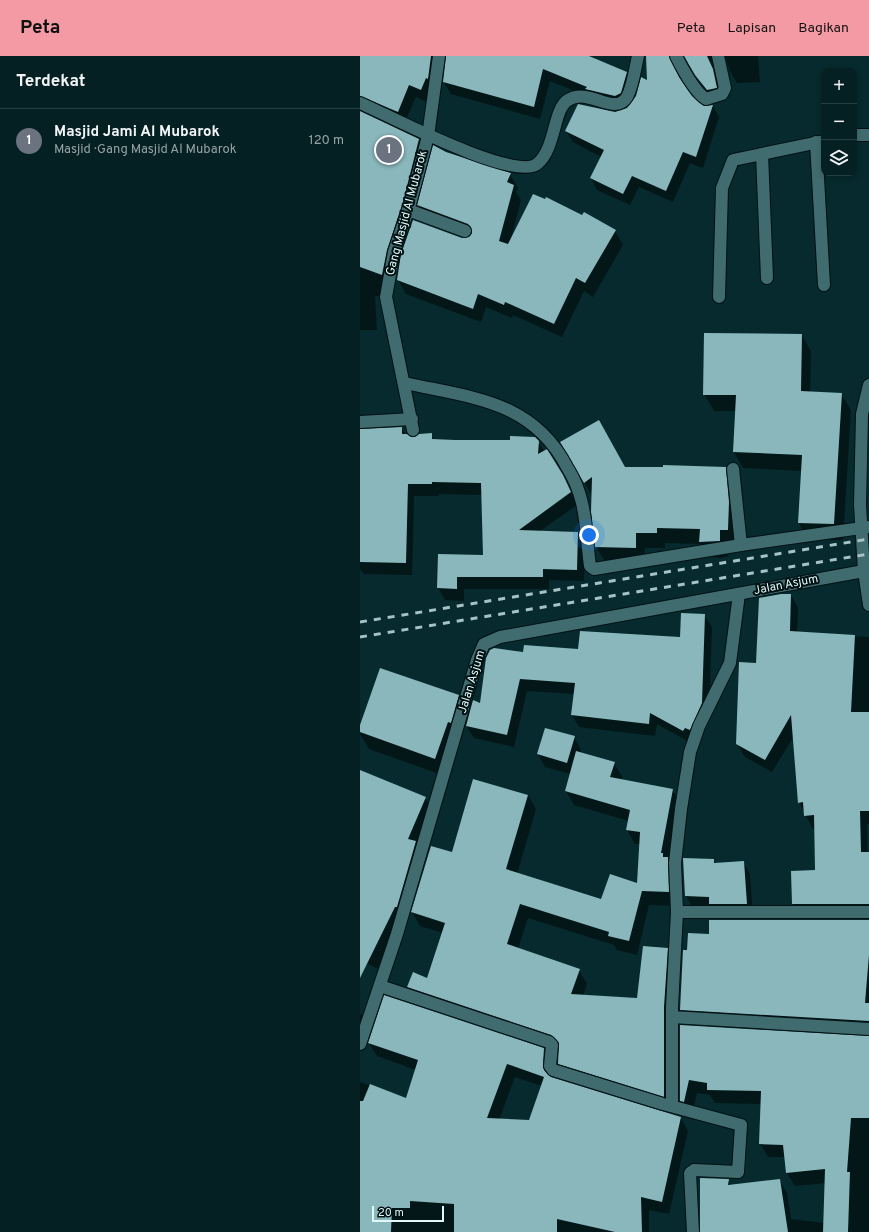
<!DOCTYPE html>
<html lang="id">
<meta charset="utf-8">
<style>
:root{--surface:#042022;--page:#122d2f;--text:#f1f3f6;--muted:#97a3a5;--line:#253e40;--accent:#f49aa4}
body{margin:0;font-family:Overpass,sans-serif;background:var(--page);color:var(--text)}
.controls{position:absolute;right:12px;top:12px;display:grid;overflow:hidden;border-radius:8px;box-shadow:0 2px 6px #0003}
.controls button{width:36px;height:36px;display:grid;place-items:center;padding:0;border:0;border-bottom:1px solid var(--line);background:var(--surface);color:var(--text);font:20px sans-serif}
.scale{position:absolute;left:12px;bottom:10px;width:72px;box-sizing:border-box;padding-left:4px;border:2px solid #e0f8fa;border-top:0;font-size:11px;line-height:14px;white-space:nowrap;color:#e0f8fa;-webkit-text-stroke:3px #011112;paint-order:stroke}
.you{position:absolute;left:229px;top:479px;width:14px;height:14px;margin:-10px;border:3px solid #fff;border-radius:50%;background:#1a73e8;box-shadow:0 0 0 6px #1a73e833}
.badge{display:grid;place-items:center;width:26px;height:26px;border-radius:50%;background:var(--accent);color:#fff;font-size:13px;font-weight:700}
.pin{position:absolute;translate:-50% -50%;border:2px solid #fff;box-shadow:0 1px 4px #0006}
.list{margin:0;padding:0;list-style:none}
h2{display:flex;justify-content:space-between;align-items:center;height:52px;margin:0;padding:0 16px;font-size:17px}
h2 small{font-size:13px;font-weight:400;color:var(--muted)}
.list li{display:grid;grid-template-columns:26px 1fr auto;gap:12px;align-items:center;box-sizing:border-box;height:64px;padding:0 16px;border-top:1px solid var(--line)}
.list b{display:block;font-size:15px;white-space:nowrap}
.list p{margin:0;font-size:13px;white-space:nowrap;color:var(--muted)}
.list em{font-size:13px;font-style:normal;color:var(--muted)}
.icon{flex:none;width:22px;height:22px;fill:none;stroke:currentColor;stroke-width:2;stroke-linecap:round;stroke-linejoin:round}
.map{position:relative;flex:none;width:509px;height:1176px;overflow:hidden}
header{display:flex;align-items:center;gap:24px;box-sizing:border-box;height:56px;padding:0 20px;background:var(--accent);color:#111}
header strong{font-size:19px}
nav{display:flex;gap:22px;margin-inline-start:auto;font-size:14px}
main{display:flex}
aside{flex:1;background:var(--surface)}
.map>svg:first-child{display:block}
</style>
<header>
<strong>Peta</strong>
<nav><a>Peta</a><a>Lapisan</a><a>Bagikan</a></nav>
</header>
<main>
<aside>
<h2>Terdekat<small></small></h2>
<ul class="list">
<li><span class="badge" style="background:#6b7280">1</span><div><b>Masjid Jami Al Mubarok</b><p>Masjid · Gang Masjid Al Mubarok</p></div><em>120 m</em></li>
</ul>
</aside>
<div class="map">
<svg width="509" height="1176" viewBox="0 0 509 1176">
<rect width="100%" height="100%" fill="#062a2d"/>
<g fill="#0007" fill-rule="evenodd">
<polygon points="0,0 227,0 266,16 274,29 267,49 232,42 190,25 180,63 91,38 84,26 87,4 80,7 67,46 56,41 44,68 2,53 1,57 59,84 66,96 29,231 22,228 21,240 15,240 17,274 0,274"/>
<polygon points="288,0 398,0 400,26 377,27 370,15 367,5 363,4 363,43 355,46 343,31 328,5 320,4 316,8 315,15 331,40 344,51 353,50 359,61 343,112 330,107 313,146 279,131 270,149 237,134 231,122 241,101 213,86 206,75 248,56 264,55 275,45 288,25"/>
<polygon points="86,97 150,118 158,132 156,136 161,144 151,182 222,160 224,157 255,175 263,189 233,241 224,235 202,281 153,259 152,262 126,251 121,266 46,238 38,224 102,183 110,182 111,180 67,163 58,149"/>
<polygon points="442,279 451,296 450,336 481,338 491,354 483,484 448,483 439,467 442,415 383,412 374,396 376,355 354,355 344,338"/>
<polygon points="42,372 46,379 51,382 71,378 74,384 178,386 202,419 217,449 180,475 218,476 225,489 224,525 189,524 189,533 104,533 104,545 85,544 78,532 79,499 124,500 123,439 79,438 79,440 54,440 52,519 4,518 0,513 0,374"/>
<polygon points="201,386 265,412 365,412 374,428 376,489 369,489 368,500 362,502 350,501 342,488 305,487 305,492 285,492 284,507 246,507 236,491 233,441"/>
<polygon points="431,539 438,552 437,577 509,581 509,768 507,768 509,861 441,861 433,848 432,816 456,815 455,773 453,773 439,746 434,680 412,716 385,701 377,688 397,608"/>
<polygon points="344,559 352,571 349,660 331,687 297,668 295,680 219,671 212,659 215,638 167,635 154,691 114,682 105,668 85,720 9,693 0,678 0,672 98,640 110,660 164,597 219,594 321,582"/>
<polygon points="214,681 221,694 220,697 254,707 262,721 261,724 312,733 320,748 316,850 289,849 277,899 257,894 254,889 168,862 158,893 219,914 227,928 223,940 278,943 307,893 315,907 312,1054 207,1022 199,1007 200,993 56,945 48,931 68,923 83,877 60,870 52,856 93,798 168,739 176,753 157,818 242,845 278,828 280,788 275,788 267,774 269,765 214,749 206,735 211,718 185,711 178,698"/>
<polygon points="0,715 65,742 73,755 43,864 18,913 6,907 0,918"/>
<polygon points="354,804 356,808 383,806 390,818 393,861 333,852 326,840"/>
<polygon points="509,864 509,978 328,967 321,954 328,895 350,879"/>
<polygon points="0,957 10,971 2,994 0,994"/>
<polygon points="320,970 509,981 509,1176 386,1176 348,1167 368,1124 371,1130 419,1124 427,1137 431,1163 464,1167 466,1127 435,1130 427,1117 425,1101 408,1101 400,1087 401,1048 355,1047 350,1039 337,1037 332,1059 328,1058 320,1044"/>
<path d="M9,987L183,993L191,1006L190,1022L320,1061L328,1075L309,1158L289,1154V1176H0V1026L46,1043L56,1014L17,1000ZM155,1021L182,1030L170,1065L139,1064Z"/>
</g>
<g fill="#89b7bc" fill-rule="evenodd">
<polygon points="0,0 71,0 68,23 66,22 61,34 49,29 38,56 0,40"/>
<polygon points="86,0 229,0 267,16 261,37 255,40 225,33 227,31 183,13 174,51 83,26"/>
<polygon points="286,0 309,0 319,21 332,40 344,50 353,49 336,101 323,96 306,135 272,120 263,138 230,122 244,94 205,75 218,48 255,56 267,52 276,40 281,21 287,24"/>
<polygon points="324,0 347,0 353,13 357,32 347,34 335,19"/>
<polygon points="0,55 59,83 43,146 27,194 22,219 0,211"/>
<polygon points="73,89 86,96 151,117 147,126 154,129 139,185 148,188 173,138 185,143 186,141 222,159 224,156 256,174 225,227 216,222 194,268 145,246 144,249 118,238 113,253 37,224 41,198 53,164 102,182 109,181 112,177 111,171 108,168 57,149"/>
<polygon points="344,277 442,278 441,335 482,337 474,468 438,467 442,399 373,396 376,339 343,339"/>
<polygon points="239,364 265,411 303,411 303,409 366,411 369,446 368,474 360,474 360,485 339,486 340,473 297,472 297,477 276,477 276,492 235,491 231,456 232,421 224,427 200,386"/>
<polygon points="42,371 42,378 47,378 51,381 55,381 59,378 72,377 72,383 95,384 150,384 150,380 175,381 179,385 178,398 187,393 203,419 211,436 159,474 218,476 217,514 183,513 183,521 97,521 97,533 77,532 78,498 123,499 121,427 72,426 72,428 48,428 46,507 0,506 0,373"/>
<polygon points="421,538 431,538 430,575 495,579 491,656 509,656 509,755 500,755 501,796 509,796 509,848 432,848 431,815 455,814 454,759 444,760 443,746 438,747 431,659 405,704 376,688 379,606 396,607 399,542"/>
<polygon points="321,557 345,558 342,647 330,674 325,672 323,675 290,657 289,668 211,659 215,627 160,623 147,679 106,670 113,644 120,647 126,602 130,594 134,592 163,596 164,589 218,593 220,575 320,581"/>
<polygon points="20,612 99,639 91,667 88,666 75,703 0,676 0,669"/>
<polygon points="185,672 215,680 207,707 177,698"/>
<polygon points="216,695 255,706 250,721 313,733 301,797 303,797 303,801 308,801 309,836 282,835 269,885 248,880 249,876 160,848 147,888 220,913 211,938 277,942 283,890 308,892 304,951 304,1041 198,1008 199,987 191,979 47,931 53,916 67,922 85,867 51,856 71,790 92,796 113,723 168,739 146,813 241,843 250,818 277,827 280,776 266,774 270,754 205,735"/>
<polygon points="0,714 66,741 48,783 56,785 37,851 35,851 0,922"/>
<polygon points="323,802 354,803 354,807 384,805 387,848 349,848 349,841 325,840"/>
<polygon points="349,864 509,864 509,899 505,947 509,947 509,965 320,954 323,894 327,894 328,877 349,878"/>
<path d="M24,939L184,992L183,1010L184,1014L191,1021L321,1061L302,1146L281,1141L282,1176H255L197,1163V1176H94V1148L50,1145V1152H32L31,1176H0V1045H3L10,1028L46,1042L58,1004L8,987ZM147,1008L184,1021L169,1064L127,1062Z"/>
<polygon points="320,969 509,980 509,1062 491,1062 487,1116 490,1116 488,1176 463,1176 465,1113 426,1117 423,1089 399,1088 401,1035 347,1034 347,1027 329,1024 324,1046 320,1045"/>
<polygon points="340,1122 369,1123 368,1129 420,1123 428,1176 340,1176"/>
</g>
<g fill="none" stroke-linecap="round" stroke-linejoin="round">
<defs>
<g id="lane">
<polyline points="494,79 509,79"/>
<polyline points="456,86 464,229"/>
<polyline points="402,98 407,222"/>
<polyline points="359,241 362,132 373,104 464,85"/>
</g>
<g id="street">
<path d="M316,0C322,12 335,36 346,43L362,38L365,32L358,0"/>
<path d="M0,47C28,59 154,126 177,108C196,93 193,53 208,44C229,31 255,61 267,41C273,30 275,13 278,0"/>
<polyline points="48,154 105,175"/>
<path d="M45,327C111,342 172,344 207,411C214,422 219,434 222,447C227,468 227,489 230,510L234,513L381,489"/>
<polyline points="0,366 52,363"/>
<polyline points="53,374 26,241 34,196 50,148 68,80 79,0"/>
<polyline points="373,413 381,489 509,471"/>
<polyline points="509,514 504,515 509,549"/>
<polyline points="317,856 315,807 321,753 330,696 339,670 370,607 379,538"/>
<polyline points="509,856 317,856 312,951 312,961 509,973"/>
<polyline points="20,930 189,986 192,989 190,1010 193,1014 303,1048 381,1069 378,1116 334,1114 330,1117 333,1176"/>
<polyline points="0,988 37,878 117,604 124,588 140,581 504,515 500,449 502,358 509,329"/>
<polyline points="312,1050 312,961"/>
</g>
</defs>
<use href="#lane" stroke="#001113" stroke-width="14"/>
<use href="#street" stroke="#001113" stroke-width="14"/>
<use href="#lane" stroke="#406c70" stroke-width="12"/>
<use href="#street" stroke="#406c70" stroke-width="12"/>
<g stroke="#a7c2c4" stroke-width="3" stroke-dasharray="7 7" stroke-linecap="butt">
<polyline points="0,566 509,483"/>
<polyline points="0,581 509,498"/>
</g>
</g>
<g text-anchor="middle" dominant-baseline="central" stroke-width="4" stroke-linejoin="round" paint-order="stroke">
<g font-size="12" fill="#e0f8fa" stroke="#011112">
<text transform="translate(47 157) rotate(-75)">Gang Masjid Al Mubarok</text>
<text transform="translate(426 529) rotate(-11)">Jalan Asjum</text>
<text transform="translate(112 626) rotate(-73)">Jalan Asjum</text>
</g>
</g>
</svg>
<div class="controls">
<button>+</button>
<button>−</button>
<button><svg class="icon" aria-label="layers" viewBox="0 0 24 24"><path d="M12 4l9 5-9 5-9-5zM3 14l9 5 9-5"/></svg></button>
</div>
<div class="scale">20 m</div>
<div class="you"></div>
<div class="pin badge" style="left:29px;top:94px;background:#6b7280">1</div>
</div>
</main>
